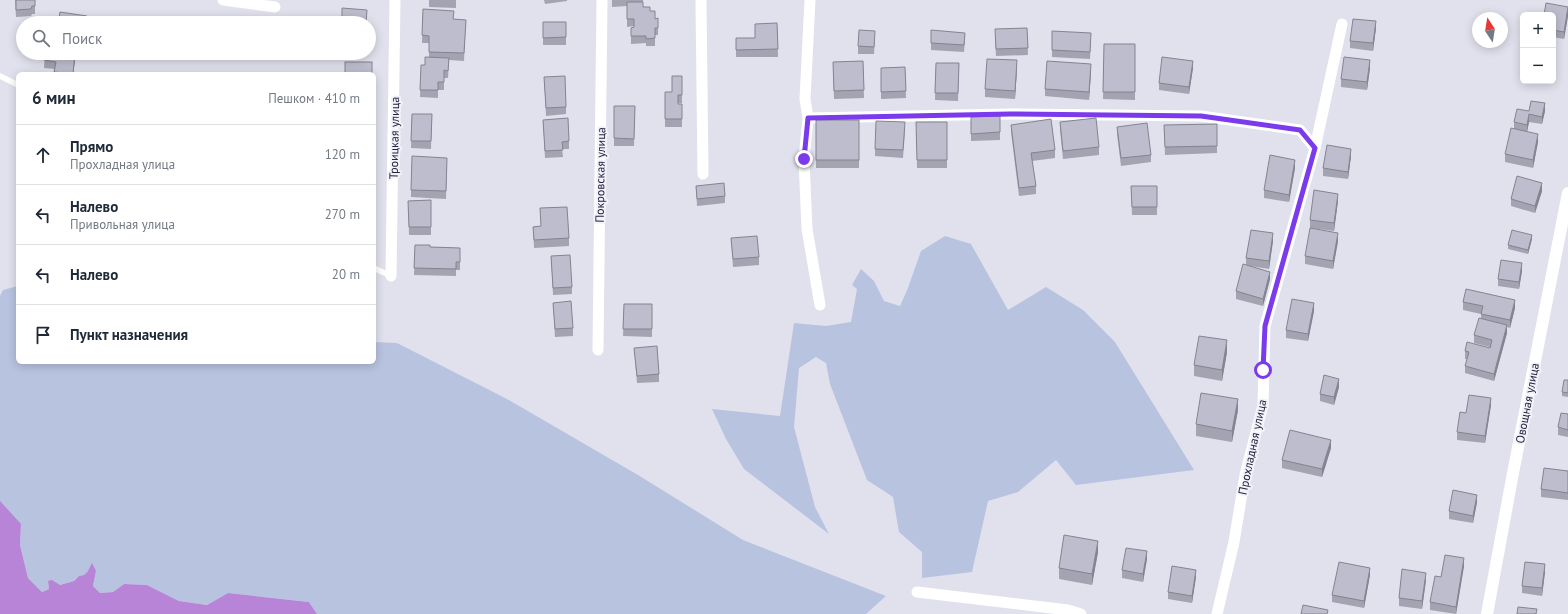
<!DOCTYPE html>
<html lang="ru">
<meta charset="utf-8">
<style>
:root{--surface:#fff;--page:#f6f6f7;--text:#1f2937;--muted:#747a83;--line:#e0e1e3}
body{margin:0;font-family:"PT Sans",sans-serif;background:var(--page);color:var(--text)}
.controls{position:absolute;right:12px;top:12px;display:grid;overflow:hidden;border-radius:6px;box-shadow:0 2px 10px #0003}
.controls button{width:36px;height:36px;display:grid;place-items:center;padding:0;border:0;border-bottom:1px solid var(--line);background:var(--surface);color:var(--text);font:20px sans-serif}
.compass{position:absolute;left:1472px;top:12px;width:36px;height:36px;border-radius:50%;background:var(--surface);box-shadow:0 2px 10px #0003;rotate:348deg}
.stop{position:absolute;width:12px;height:12px;margin:-9px;border:3px solid #7c3aed;border-radius:50%;background:#fff}
.stop.end{background:#7c3aed;border-color:#fff;box-shadow:0 1px 4px #0008}
.list{margin:0;padding:0;list-style:none}
h2{display:flex;justify-content:space-between;align-items:center;height:52px;margin:0;padding:0 16px;font-size:17px}
h2 small{font-size:13px;font-weight:400;color:var(--muted)}
.list li{display:grid;grid-template-columns:26px 1fr auto;gap:12px;align-items:center;box-sizing:border-box;height:60px;padding:0 16px;border-top:1px solid var(--line)}
.list b{display:block;font-size:15px;white-space:nowrap}
.list p{margin:0;font-size:13px;white-space:nowrap;color:var(--muted)}
.list em{font-size:13px;font-style:normal;color:var(--muted)}
.icon{flex:none;width:22px;height:22px;fill:none;stroke:currentColor;stroke-width:2;stroke-linecap:round;stroke-linejoin:round}
.map{position:relative;flex:none;width:1568px;height:614px;overflow:hidden}
.search{position:absolute;background:var(--surface);box-shadow:0 2px 10px #0003;left:16px;top:16px;width:360px;height:44px;display:flex;align-items:center;gap:10px;box-sizing:border-box;padding:0 14px;border-radius:22px;color:var(--muted);font-size:15px}
.panel{position:absolute;background:var(--surface);box-shadow:0 2px 10px #0003;left:16px;top:72px;width:360px;height:292px;border-radius:6px}
.map>svg:first-child{display:block}
</style>
<div class="map">
<svg width="1568" height="614" viewBox="0 0 1568 614">
<rect width="100%" height="100%" fill="#e1e1ed"/>
<g fill="#b8c3e0">
<polygon points="945,236 971,244 1008,310 1046,287 1083,310 1115,342 1194,470 1076,485 1056,460 1018,492 988,501 972,572 922,578 922,552 899,532 893,497 867,480 830,384 826,363 816,357 799,368 794,427 815,507 829,534 744,469 726,439 712,409 780,416 794,323 826,326 851,322 857,289 852,285 861,269 874,281 884,301 900,306 908,288 921,251"/>
<polygon points="18,286 18,362 374,362 374,342 397,343 507,399 638,475 743,540 886,596 866,614 317,614 309,602 228,593 207,605 179,601 147,585 124,584 113,592 100,593 93,586 96,571 88,571 84,575 79,576 74,581 60,585 48,582 49,589 42,592 28,578 20,545 21,526 0,502 0,296 3,290"/>
</g>
<polygon fill="#b884d7" points="0,501 21,524 20,545 28,578 42,592 49,589 48,581 52,580 60,585 74,581 79,576 84,575 88,571 92,563 96,571 93,586 100,593 113,592 124,584 147,585 179,601 207,605 228,593 309,602 317,614 0,614"/>
<g fill="none" stroke-linecap="round" stroke-linejoin="round">
<g stroke="#fff" stroke-width="5.5">
<polyline points="0,76 18,85"/>
<polyline points="374,268 391,276"/>
</g>
<g stroke="#fff" stroke-width="11">
<polyline points="223,0 275,7"/>
<polyline points="701,0 703,174"/>
<polyline points="810,0 805,99 808,118 804,159 807,229 820,305"/>
<polyline points="808,118 1010,114 1201,116 1300,130 1315,148"/>
<polyline points="391,276 395,0"/>
<polyline points="598,350 602,0"/>
<polyline points="917,592 1068,610 1081,614"/>
<polyline points="1217,614 1234,542 1245,475 1263,405 1265,326 1315,148 1342,24"/>
</g>
<polyline stroke="#fff" stroke-width="12" points="1487,614 1513,473 1568,193"/>
</g>
<g fill="#a3a3b1">
<polygon points="15,0 35,0 35,14 32,14 31,16 16,17"/>
<polygon points="429,0 456,0 456,8 429,7"/>
<polygon points="544,0 567,0 567,1 545,4"/>
<polygon points="612,0 643,0 643,7 650,11 655,19 658,28 658,35 655,35 655,46 646,46 646,43 631,44 631,28 634,27 634,26 627,27 627,6 612,7"/>
<polygon points="1568,7 1568,16 1564,39 1553,37 1553,15"/>
<polygon points="423,9 454,19 466,20 464,61 449,60 448,78 444,78 444,90 438,90 438,98 420,97 421,65 425,65 429,57 429,43 422,43"/>
<rect x="543" y="22" width="23" height="23"/>
<polygon points="777,23 778,57 736,57 736,38 755,38"/>
<polygon points="1027,28 1028,55 996,56 995,37"/>
<polygon points="1376,28 1373,51 1350,48 1350,41"/>
<polygon points="875,39 874,54 858,54 858,46"/>
<polygon points="965,40 964,52 931,50 931,43"/>
<polygon points="1091,40 1090,59 1052,57 1052,50"/>
<polygon points="1104,44 1135,44 1135,100 1103,99"/>
<polygon points="45,53 76,53 73,74 54,74 55,69 44,68"/>
<polygon points="863,61 864,98 834,99 833,62"/>
<polygon points="936,63 959,63 958,101 935,100"/>
<polygon points="905,67 906,98 881,99 881,68"/>
<polygon points="1017,68 1015,99 985,97 985,89"/>
<polygon points="1193,68 1189,94 1159,90 1159,83"/>
<polygon points="1370,68 1367,90 1341,87 1341,79"/>
<polygon points="1091,72 1089,100 1045,96 1045,89"/>
<polygon points="682,76 682,103 678,103 678,104 682,104 682,127 665,127 665,92 672,92"/>
<polygon points="544,77 566,107 566,114 546,116"/>
<polygon points="1537,81 1551,81 1551,83"/>
<polygon points="614,106 635,106 634,146 614,146"/>
<polygon points="1529,111 1545,111 1542,124 1529,122 1527,132 1538,142 1533,168 1505,162 1505,154 1514,129 1514,122"/>
<polygon points="412,114 432,114 431,149 411,148"/>
<polygon points="1000,116 1000,140 971,141 971,117"/>
<polygon points="543,120 569,141 569,149 562,149 563,157 545,158"/>
<rect x="816" y="120" width="43" height="48"/>
<polygon points="916,122 947,122 947,168 917,168"/>
<polygon points="1060,122 1099,147 1099,155 1063,159 1060,129"/>
<polygon points="1217,124 1217,153 1165,155 1164,125"/>
<polygon points="1011,125 1055,150 1055,158 1032,161 1036,186 1036,194 1019,196 1011,132"/>
<polygon points="1117,127 1151,155 1151,162 1121,166 1117,134"/>
<polygon points="905,130 903,158 875,156 875,149"/>
<polygon points="1351,156 1348,179 1323,176 1323,168"/>
<polygon points="447,165 446,199 411,197 411,190"/>
<polygon points="1295,168 1289,202 1264,198 1264,190"/>
<polygon points="696,186 725,196 725,203 697,206"/>
<polygon points="1131,186 1157,186 1157,215 1132,215"/>
<polygon points="1542,191 1535,213 1511,206 1511,199"/>
<polygon points="431,200 431,235 409,235 408,201"/>
<polygon points="1338,201 1334,231 1310,228 1310,220"/>
<polygon points="540,208 569,238 569,246 534,248 533,227 541,226"/>
<polygon points="731,238 759,257 759,265 733,267"/>
<polygon points="1532,239 1528,254 1508,249 1508,245"/>
<polygon points="1273,241 1269,269 1250,266 1270,279 1263,306 1236,299 1236,291 1246,265 1246,258"/>
<polygon points="1338,241 1333,269 1305,264 1305,256"/>
<polygon points="415,245 430,247 460,248 460,270 456,270 456,276 414,275"/>
<polygon points="551,256 572,287 572,294 553,295"/>
<polygon points="1522,271 1519,289 1498,286 1498,279"/>
<polygon points="1463,302 1515,308 1510,328 1507,327 1507,333 1494,381 1465,373 1465,366 1467,359 1465,359 1465,351 1490,348 1490,347 1474,343 1474,335 1481,318 1481,314 1463,310"/>
<polygon points="553,303 573,328 573,336 555,337"/>
<polygon points="624,304 652,304 652,337 623,336"/>
<polygon points="1314,311 1308,341 1286,338 1286,330"/>
<polygon points="634,348 659,374 659,382 637,383"/>
<polygon points="1227,352 1222,381 1194,376 1194,365"/>
<polygon points="1568,380 1568,397 1562,396 1562,392"/>
<polygon points="1339,387 1334,405 1320,401 1320,394"/>
<polygon points="1491,405 1485,443 1457,440 1457,432 1466,413"/>
<polygon points="1238,410 1232,442 1196,436 1196,424"/>
<polygon points="1568,414 1568,437 1558,435 1558,427"/>
<polygon points="1331,448 1322,477 1282,468 1282,460"/>
<polygon points="1568,471 1568,500 1541,497 1541,489"/>
<polygon points="1477,502 1473,523 1449,519 1449,511"/>
<polygon points="1098,552 1092,585 1059,579 1059,568"/>
<polygon points="1147,559 1143,582 1122,578 1122,570"/>
<polygon points="1464,566 1456,614 1430,610 1430,602 1441,577"/>
<polygon points="1545,572 1542,596 1522,593 1522,586"/>
<polygon points="1370,575 1364,608 1332,602 1332,595"/>
<polygon points="1196,577 1192,603 1168,599 1168,592"/>
<polygon points="1426,580 1422,609 1399,606 1399,598"/>
</g>
<g fill="#848490">
<polygon points="1568,8 1568,16 1564,39 1564,32"/>
<polygon points="1376,21 1376,28 1373,51 1373,43"/>
<polygon points="75,53 76,53 73,74"/>
<polygon points="1017,60 1017,68 1015,99 1015,91"/>
<polygon points="1370,60 1370,68 1367,90 1367,82"/>
<polygon points="1193,61 1193,68 1189,94 1189,87"/>
<polygon points="1091,64 1091,72 1089,100 1089,92"/>
<polygon points="1545,103 1545,111 1542,124 1542,117"/>
<polygon points="1529,114 1529,122 1527,132 1527,125"/>
<polygon points="1538,134 1538,142 1533,168 1533,160"/>
<polygon points="1351,149 1351,156 1348,179 1348,172"/>
<polygon points="1295,160 1295,168 1289,202 1289,195"/>
<polygon points="1542,183 1542,191 1535,213 1535,206"/>
<polygon points="1338,194 1338,201 1334,231 1334,223"/>
<polygon points="1273,233 1273,241 1269,269 1269,261"/>
<polygon points="1338,233 1338,241 1333,269 1333,261"/>
<polygon points="1532,235 1532,239 1528,254 1528,250"/>
<polygon points="1522,263 1522,271 1519,289 1519,282"/>
<polygon points="1270,272 1270,279 1263,306 1263,299"/>
<polygon points="1515,300 1515,308 1510,328 1510,320"/>
<polygon points="1314,303 1314,311 1308,341 1308,334"/>
<polygon points="1507,325 1507,333 1494,381 1494,374"/>
<polygon points="1227,340 1227,352 1222,381 1222,370"/>
<polygon points="1339,379 1339,387 1334,405 1334,397"/>
<polygon points="1491,398 1491,405 1485,443 1485,436"/>
<polygon points="1238,399 1238,410 1232,442 1232,431"/>
<polygon points="1331,440 1331,448 1322,477 1322,469"/>
<polygon points="1477,495 1477,502 1473,523 1473,516"/>
<polygon points="1098,541 1098,552 1092,585 1092,574"/>
<polygon points="1147,551 1147,559 1143,582 1143,574"/>
<polygon points="1464,558 1464,566 1456,614 1456,607"/>
<polygon points="1545,564 1545,572 1542,596 1542,588"/>
<polygon points="1370,568 1370,575 1364,608 1364,601"/>
<polygon points="1196,570 1196,577 1192,603 1192,596"/>
<polygon points="1426,573 1426,580 1422,609 1422,601"/>
</g>
<g fill="#bdbdce" stroke="#848490">
<polygon points="16,0 35,0 35,6 32,6 31,9 16,10"/>
<polygon points="627,2 643,2 643,7 650,7 650,11 655,11 655,19 658,18 658,28 655,28 655,38 646,39 646,36 631,36 631,28 634,27 634,19 627,19"/>
<polygon points="1546,3 1568,7 1564,32 1553,30 1553,15 1544,15"/>
<polygon points="342,8 367,10 366,23 342,23"/>
<polygon points="423,9 454,11 453,19 466,20 464,53 429,52 429,36 422,35"/>
<polygon points="60,12 87,16 86,23 58,23"/>
<polygon points="1353,19 1376,21 1373,43 1350,41"/>
<polygon points="543,22 566,22 566,37 543,38"/>
<polygon points="777,23 778,49 736,50 736,38 755,38 755,24"/>
<polygon points="1027,28 1028,48 996,49 995,29"/>
<polygon points="859,30 875,31 874,47 858,46"/>
<polygon points="931,30 965,33 964,45 931,43"/>
<polygon points="1052,31 1091,33 1090,52 1052,50"/>
<polygon points="1104,44 1135,44 1135,92 1103,92"/>
<polygon points="45,53 75,53 73,74 54,72 56,62 44,60"/>
<polygon points="425,57 449,58 448,71 444,70 444,82 438,82 438,90 420,90 421,65 425,65"/>
<polygon points="1162,57 1193,61 1189,87 1159,83"/>
<polygon points="1344,57 1370,60 1367,82 1341,79"/>
<polygon points="987,59 1017,60 1015,91 985,89"/>
<polygon points="863,61 864,90 834,91 833,62"/>
<polygon points="1047,61 1091,64 1089,92 1045,89"/>
<rect x="345" y="62" width="27" height="12"/>
<polygon points="936,63 959,63 958,93 935,93"/>
<polygon points="905,67 906,91 881,92 881,68"/>
<polygon points="565,76 566,107 546,108 544,77"/>
<polygon points="672,76 682,76 682,95 678,95 678,104 682,104 682,119 665,119 665,92 672,92"/>
<polygon points="1531,101 1545,103 1542,117 1529,114 1527,125 1514,122 1517,109 1529,111"/>
<polygon points="614,106 635,106 634,139 614,138"/>
<polygon points="412,114 432,114 431,141 411,141"/>
<polygon points="1000,116 1000,132 971,134 971,117"/>
<polygon points="568,118 569,141 562,142 563,150 545,151 543,120"/>
<polygon points="1096,118 1099,147 1063,151 1060,122"/>
<polygon points="1051,119 1055,150 1031,153 1036,186 1019,188 1011,125"/>
<rect x="816" y="120" width="43" height="40"/>
<polygon points="876,121 905,122 903,150 875,149"/>
<polygon points="916,122 947,122 947,160 917,160"/>
<polygon points="1147,123 1151,155 1121,158 1117,127"/>
<polygon points="1217,124 1217,146 1165,147 1164,125"/>
<polygon points="1511,128 1538,134 1533,160 1505,154"/>
<polygon points="1327,145 1351,149 1348,172 1323,168"/>
<polygon points="1270,155 1295,160 1289,195 1264,190"/>
<polygon points="412,156 447,158 446,191 411,190"/>
<polygon points="1517,176 1542,183 1535,206 1511,199"/>
<polygon points="724,183 725,196 697,199 696,186"/>
<polygon points="1131,186 1157,186 1157,207 1132,207"/>
<polygon points="1314,190 1338,194 1334,223 1310,220"/>
<polygon points="431,200 431,227 409,227 408,201"/>
<polygon points="567,207 569,238 534,240 533,227 541,226 540,208"/>
<polygon points="1310,228 1338,233 1333,261 1305,256"/>
<polygon points="1251,230 1273,233 1269,261 1246,258"/>
<polygon points="1512,230 1532,235 1528,250 1508,245"/>
<polygon points="757,236 759,257 733,259 731,238"/>
<polygon points="415,245 430,245 430,247 460,248 460,262 456,262 456,269 414,268"/>
<polygon points="570,255 572,287 553,288 551,256"/>
<polygon points="1501,260 1522,263 1519,282 1498,279"/>
<polygon points="1243,264 1270,272 1263,299 1236,291"/>
<polygon points="1466,289 1515,300 1510,320 1481,314 1483,306 1463,302"/>
<polygon points="1292,299 1314,303 1308,334 1286,330"/>
<polygon points="571,301 573,328 555,329 553,303"/>
<polygon points="624,304 652,304 652,329 623,329"/>
<polygon points="1479,318 1507,325 1494,374 1465,366 1469,352 1465,351 1467,342 1490,348 1492,340 1474,335"/>
<polygon points="1199,336 1227,340 1222,370 1194,365"/>
<polygon points="657,346 659,374 637,376 634,348"/>
<polygon points="1324,375 1339,379 1334,397 1320,394"/>
<polygon points="1564,380 1568,380 1568,393 1562,392"/>
<polygon points="1201,393 1238,399 1232,431 1196,424"/>
<polygon points="1469,395 1491,398 1485,436 1457,432 1460,412 1466,413"/>
<polygon points="1561,413 1568,414 1568,430 1558,427"/>
<polygon points="1290,430 1331,440 1322,469 1282,460"/>
<polygon points="1544,468 1568,471 1568,493 1541,489"/>
<polygon points="1453,490 1477,495 1473,516 1449,511"/>
<polygon points="1064,535 1098,541 1092,574 1059,568"/>
<polygon points="1126,548 1147,551 1143,574 1122,570"/>
<polygon points="1445,555 1464,558 1456,607 1430,602 1435,576 1441,577"/>
<polygon points="1339,562 1370,568 1364,601 1332,595"/>
<polygon points="1525,562 1545,564 1542,588 1522,586"/>
<polygon points="1172,566 1196,570 1192,596 1168,592"/>
<polygon points="1402,569 1426,573 1422,601 1399,598"/>
<polygon points="1303,605 1328,610 1327,614 1301,614"/>
<polygon points="1518,607 1537,609 1536,614 1517,614"/>
</g>
<g fill="none" stroke-linecap="round" stroke-linejoin="round">
<polyline stroke="#7c3aed" stroke-width="5" points="804,159 808,118 1010,114 1201,116 1300,130 1315,148 1265,326 1263,370"/>
</g>
<g text-anchor="middle" dominant-baseline="central" stroke-width="4" stroke-linejoin="round" paint-order="stroke">
<g font-size="12" fill="#26203f" stroke="#f2f2f9">
<text transform="translate(394 138) rotate(-89)">Троицкая улица</text>
<text transform="translate(600 175) rotate(-89)">Покровская улица</text>
<text transform="translate(1527 403) rotate(-79)">Овощная улица</text>
<text transform="translate(1252 447) rotate(-78)">Прохладная улица</text>
</g>
</g>
</svg>
<div class="controls">
<button>+</button>
<button>−</button>
</div>
<svg class="compass" viewBox="-18 -18 36 36"><path d="M0-13l5 13h-10z" fill="#e53935"/><path d="M0 13l5-13h-10z" fill="#747a83"/></svg>
<div class="stop" style="left:1263px;top:370px"></div>
<div class="stop end" style="left:804px;top:159px"></div>
<div class="search"><svg class="icon" aria-label="search" viewBox="0 0 24 24"><circle cx="10" cy="10" r="6"/><path d="M15 15l6 6"/></svg>Поиск</div>
<section class="panel">
<h2>6 мин<small>Пешком · 410 m</small></h2>
<ul class="list">
<li><svg class="icon" aria-label="ahead" viewBox="0 0 24 24"><path d="M12 20V5M6 11l6-6 6 6"/></svg><div><b>Прямо</b><p>Прохладная улица</p></div><em>120 m</em></li>
<li><svg class="icon" aria-label="left" viewBox="0 0 24 24"><path d="M17 20v-9H6M10 6l-5 5 5 5"/></svg><div><b>Налево</b><p>Привольная улица</p></div><em>270 m</em></li>
<li><svg class="icon" aria-label="left" viewBox="0 0 24 24"><path d="M17 20v-9H6M10 6l-5 5 5 5"/></svg><div><b>Налево</b></div><em>20 m</em></li>
<li><svg class="icon" aria-label="arrive" viewBox="0 0 24 24"><path d="M6 21V4h12l-3 4 3 4H6"/></svg><div><b>Пункт назначения</b></div></li>
</ul>
</section>
</div>
